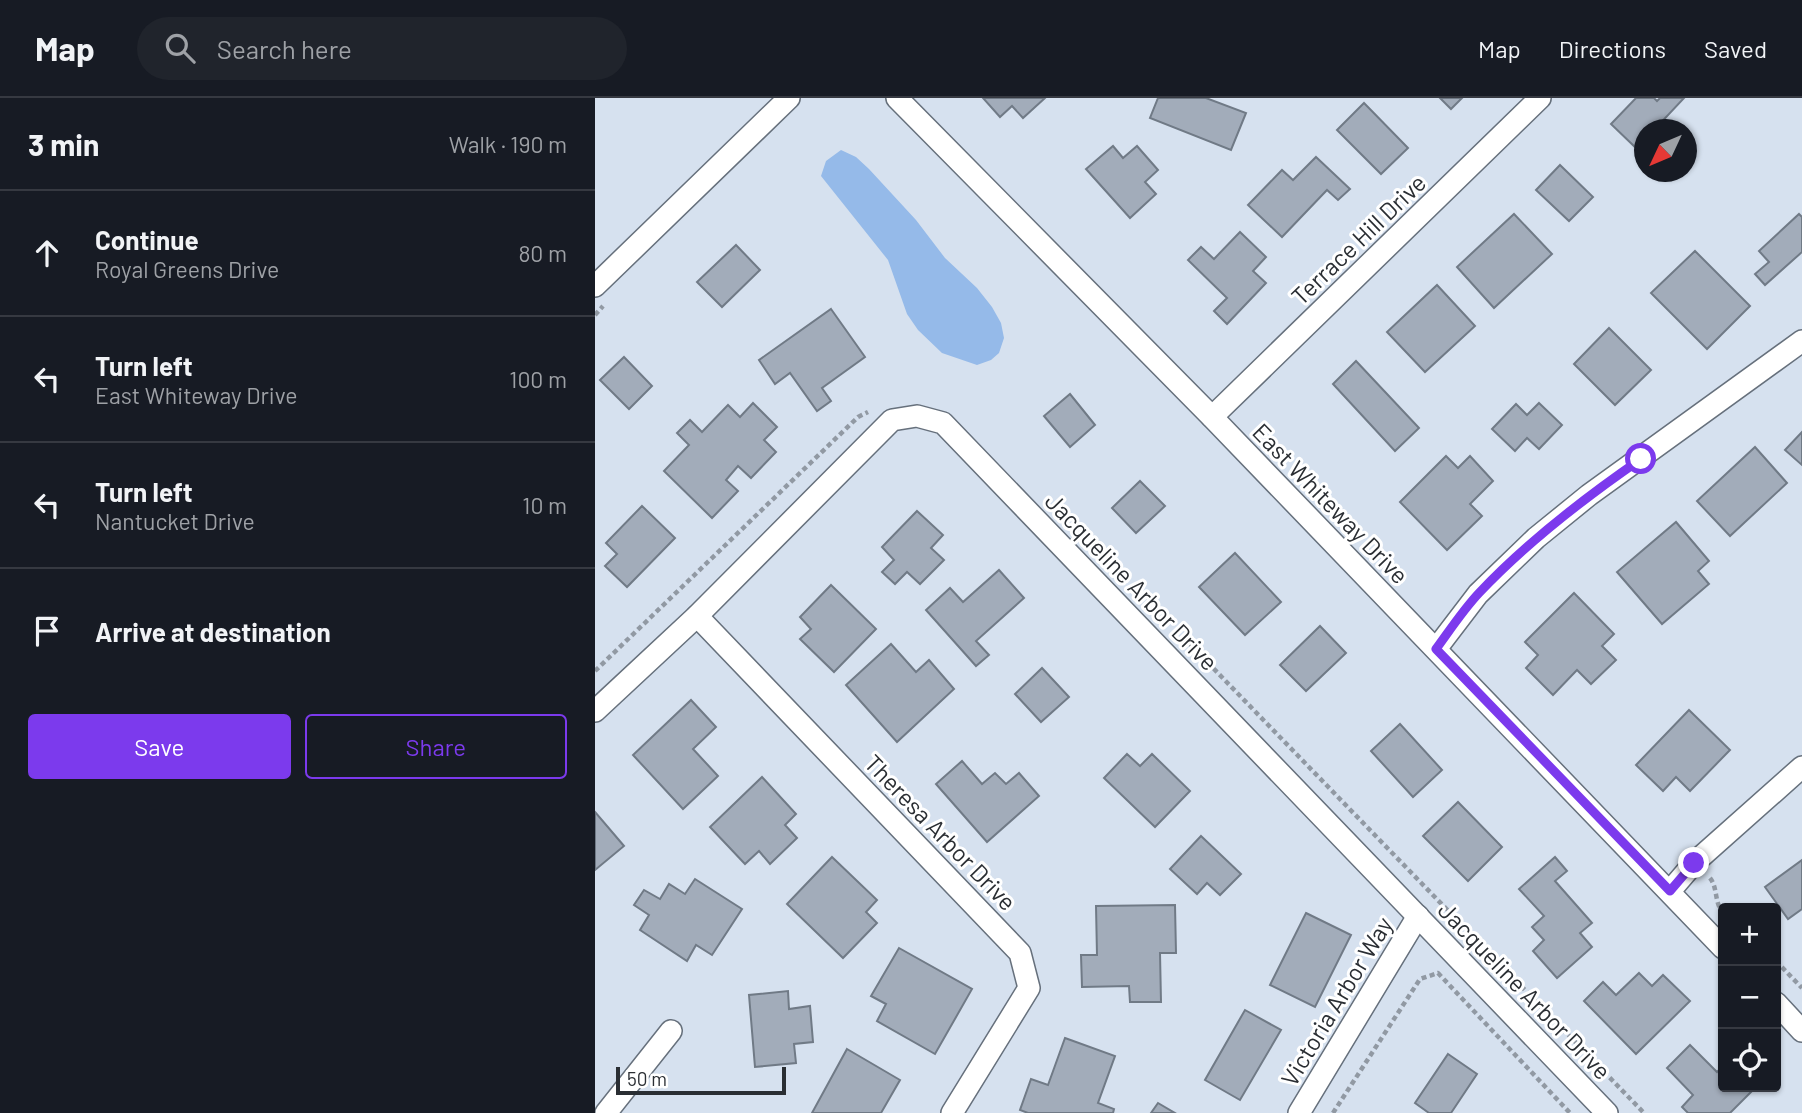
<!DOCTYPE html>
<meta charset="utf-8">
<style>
:root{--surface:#171b24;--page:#20242c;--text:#f1f3f6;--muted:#9ea1a6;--line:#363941;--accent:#7c3aed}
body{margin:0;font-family:Barlow,sans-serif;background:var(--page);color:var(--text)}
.controls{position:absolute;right:21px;bottom:21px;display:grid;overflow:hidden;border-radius:7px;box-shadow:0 2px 5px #0004}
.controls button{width:63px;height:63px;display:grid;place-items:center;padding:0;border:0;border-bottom:2px solid var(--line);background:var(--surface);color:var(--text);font:35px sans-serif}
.compass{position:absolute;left:1039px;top:21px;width:63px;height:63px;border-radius:50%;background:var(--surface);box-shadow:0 2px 5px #0004;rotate:226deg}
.scale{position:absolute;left:21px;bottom:18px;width:170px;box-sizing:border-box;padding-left:7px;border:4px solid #2a2e33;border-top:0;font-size:19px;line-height:24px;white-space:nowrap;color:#2a2e33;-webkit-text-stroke:5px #fff;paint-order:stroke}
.stop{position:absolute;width:21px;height:21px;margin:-16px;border:5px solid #7c3aed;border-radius:50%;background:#fff}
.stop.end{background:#7c3aed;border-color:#fff;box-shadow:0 2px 7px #0008}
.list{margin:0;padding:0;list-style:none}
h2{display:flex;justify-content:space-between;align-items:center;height:91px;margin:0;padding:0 28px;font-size:30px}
h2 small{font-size:23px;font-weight:400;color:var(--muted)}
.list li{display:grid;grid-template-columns:46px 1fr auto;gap:21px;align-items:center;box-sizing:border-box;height:126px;padding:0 28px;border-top:2px solid var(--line)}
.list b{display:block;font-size:26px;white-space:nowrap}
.list p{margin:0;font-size:23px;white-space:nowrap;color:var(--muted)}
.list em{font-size:23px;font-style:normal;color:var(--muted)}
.actions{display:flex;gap:14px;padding:21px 28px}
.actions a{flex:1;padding:16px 0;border:2px solid var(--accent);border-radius:7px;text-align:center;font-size:24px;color:var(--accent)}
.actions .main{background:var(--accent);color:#fff}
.icon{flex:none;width:38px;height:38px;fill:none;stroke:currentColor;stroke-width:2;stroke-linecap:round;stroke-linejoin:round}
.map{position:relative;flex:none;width:1207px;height:1015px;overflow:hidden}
header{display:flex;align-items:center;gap:42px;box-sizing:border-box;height:98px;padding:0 35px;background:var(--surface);border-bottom:2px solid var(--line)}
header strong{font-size:33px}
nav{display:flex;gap:38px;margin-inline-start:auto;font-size:24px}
.search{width:490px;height:63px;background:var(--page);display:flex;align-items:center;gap:18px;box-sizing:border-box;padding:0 24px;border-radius:38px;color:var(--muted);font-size:26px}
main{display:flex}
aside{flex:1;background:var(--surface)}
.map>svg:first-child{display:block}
</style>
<header>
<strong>Map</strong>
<div class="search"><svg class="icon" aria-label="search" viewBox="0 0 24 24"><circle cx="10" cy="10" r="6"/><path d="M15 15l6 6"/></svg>Search here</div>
<nav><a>Map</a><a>Directions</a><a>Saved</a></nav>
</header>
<main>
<aside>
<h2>3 min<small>Walk · 190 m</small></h2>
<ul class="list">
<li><svg class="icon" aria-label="ahead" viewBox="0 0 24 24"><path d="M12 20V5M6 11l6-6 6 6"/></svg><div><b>Continue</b><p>Royal Greens Drive</p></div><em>80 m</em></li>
<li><svg class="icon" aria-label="left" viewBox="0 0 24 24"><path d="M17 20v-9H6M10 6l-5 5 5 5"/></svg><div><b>Turn left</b><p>East Whiteway Drive</p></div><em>100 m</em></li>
<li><svg class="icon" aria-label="left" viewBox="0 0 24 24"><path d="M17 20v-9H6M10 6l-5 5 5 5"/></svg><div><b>Turn left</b><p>Nantucket Drive</p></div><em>10 m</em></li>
<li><svg class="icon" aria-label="arrive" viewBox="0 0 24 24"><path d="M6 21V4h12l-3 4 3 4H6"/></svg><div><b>Arrive at destination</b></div></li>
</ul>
<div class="actions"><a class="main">Save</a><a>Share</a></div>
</aside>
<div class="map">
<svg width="1207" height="1015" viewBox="0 0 1207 1015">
<rect width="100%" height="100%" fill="#d6e1ef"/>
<polygon fill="#95bae9" points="246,52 261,59 274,71 321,122 350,160 382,190 397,209 406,225 409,240 404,255 396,262 382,267 347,255 323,232 312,216 293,162 226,78 231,63"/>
<g fill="#a2acba" stroke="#707a86" stroke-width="2">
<polygon points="388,0 450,0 428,20 417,8 405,19"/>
<polygon points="563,0 611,0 651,15 636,52 555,20"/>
<polygon points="845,0 867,0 856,11"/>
<polygon points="1041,0 1059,0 1062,3 1065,0 1089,0 1059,32 1050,32 1050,41 1041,50 1016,26"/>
<polygon points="769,5 813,50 786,76 742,32"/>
<polygon points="518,48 528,60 542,48 563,72 550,84 561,96 535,120 491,71"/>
<polygon points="721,59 755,91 743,102 732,92 687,139 653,107 687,72 698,82"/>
<polygon points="965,67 998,99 974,123 941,92"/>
<polygon points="919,116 957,156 899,210 862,169"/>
<polygon points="1204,116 1207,119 1207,154 1170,187 1160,176 1174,164 1164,153"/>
<polygon points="645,134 671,159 658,173 671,185 632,226 619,213 632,200 593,162 606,149 619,161"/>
<polygon points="141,147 165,172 127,209 102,184"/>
<polygon points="1100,153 1155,208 1112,251 1056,195"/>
<polygon points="842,187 880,228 830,274 792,234"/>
<polygon points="236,211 270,259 227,290 236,303 222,313 195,275 180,286 164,262"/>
<polygon points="1014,230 1056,272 1020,307 979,266"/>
<polygon points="29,259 57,288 34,311 5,282"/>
<polygon points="761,263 824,330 800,353 738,286"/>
<polygon points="475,296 500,327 475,349 449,318"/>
<polygon points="158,305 182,329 169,342 181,354 156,380 143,368 131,382 143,393 117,420 69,373 94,347 82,335 95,322 107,334 133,307 145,319"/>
<polygon points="944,305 967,327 944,351 932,340 920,353 897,331 921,306 932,317"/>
<polygon points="1207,334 1207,367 1190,352"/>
<polygon points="1160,349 1192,385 1135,438 1102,403"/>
<polygon points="851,358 863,370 875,358 898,383 875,406 887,418 852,452 805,404"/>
<polygon points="545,383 570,408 541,435 517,410"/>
<polygon points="47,408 80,440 32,489 10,468 22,456 11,445"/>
<polygon points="322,413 348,437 336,450 349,462 325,486 312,474 300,486 287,474 299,462 287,449"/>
<polygon points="1081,424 1114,463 1103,473 1114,486 1067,526 1022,474"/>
<polygon points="640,455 686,504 650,537 604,489"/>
<polygon points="404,472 429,500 381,543 394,557 381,568 331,512 355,490 368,504"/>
<polygon points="236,487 281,531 239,574 205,541 216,531 205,519"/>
<polygon points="979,495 1019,536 1007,548 1021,562 996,586 982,572 958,597 931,570 943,557 930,544"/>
<polygon points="725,528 751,555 711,593 685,567"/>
<polygon points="296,546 321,574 334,562 359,591 302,644 251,587"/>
<polygon points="447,570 474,599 446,624 420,596"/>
<polygon points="96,602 121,629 98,651 123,678 88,711 38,657"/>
<polygon points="1094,612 1135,652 1095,693 1081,679 1068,693 1041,667"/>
<polygon points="805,626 847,672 818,699 776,653"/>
<polygon points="532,656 545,668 557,656 595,693 560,729 509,680"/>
<polygon points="367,663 387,686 400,675 411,686 424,675 444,698 392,744 341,686"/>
<polygon points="167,679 201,716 190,727 202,740 175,766 164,753 150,766 115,729"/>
<polygon points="863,704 907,749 873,783 828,738"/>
<polygon points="0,714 29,748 0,772"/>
<polygon points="606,738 646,776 625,797 612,785 602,796 575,771"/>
<polygon points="237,759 282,802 271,814 282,825 248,860 192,806"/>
<polygon points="960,759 972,773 960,783 997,825 985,835 997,849 962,880 938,853 949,842 937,829 949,818 924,791"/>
<polygon points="1207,762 1207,811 1193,821 1170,789"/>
<polygon points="100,781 147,811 117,857 101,847 92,863 45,832 54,817 39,807 49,792 65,801 74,786 90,796"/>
<polygon points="580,807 581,855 565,855 566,904 535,904 534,888 487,889 486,857 502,857 501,808"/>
<polygon points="711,815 756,837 720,909 675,887"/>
<polygon points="304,850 377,891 340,956 282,923 291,906 276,898"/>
<polygon points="1044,875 1057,888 1068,877 1095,903 1041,956 989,903 1008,884 1021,897"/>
<polygon points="193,893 194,911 215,908 218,944 199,946 201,965 160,969 154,897"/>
<polygon points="650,912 686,932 645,1002 610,982"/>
<polygon points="470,940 520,958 503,1005 519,1011 518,1015 433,1015 425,1012 436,981 453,987"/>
<polygon points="1095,947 1122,974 1128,968 1128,989 1161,989 1135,1015 1093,1015 1087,1009 1098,997 1072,970"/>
<polygon points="252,951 305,982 286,1015 217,1015"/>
<polygon points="853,956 882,976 856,1015 834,1015 820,1005"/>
<polygon points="563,1005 580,1015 556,1015"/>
</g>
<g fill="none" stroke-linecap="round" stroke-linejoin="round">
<defs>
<g id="street">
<polyline points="302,0 617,319 1128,850"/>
<polyline points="0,188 194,0"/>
<polyline points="617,319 945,0"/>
<polyline points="102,518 425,855 434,890 357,1015"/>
<polyline points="841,551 883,496 941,440 994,397 1207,243"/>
<polyline points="0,613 102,518 297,322 322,318 348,325 1012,1015"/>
<polyline points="1075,793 1099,765 1207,669"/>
<polyline points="1181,905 1207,933"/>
<polyline points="11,1015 76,933"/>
<polyline points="704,1015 823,818"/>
</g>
</defs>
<use href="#street" stroke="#66707c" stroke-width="24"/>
<g stroke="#9199a3" stroke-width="4.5" stroke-dasharray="5 3.5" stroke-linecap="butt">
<polyline points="0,217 8,208"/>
<polyline points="589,540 1049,1015"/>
<polyline points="0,573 263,319 273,314"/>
<path d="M1115,780C1123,790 1119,804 1128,815"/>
<polyline points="1181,863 1207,890"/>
<polyline points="738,1015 825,881 843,875 975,1015"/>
</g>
<use href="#street" stroke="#fff" stroke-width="21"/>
</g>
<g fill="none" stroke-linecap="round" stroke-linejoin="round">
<path stroke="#7c3aed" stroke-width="9" d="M1046,361C988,401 932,444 884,495C868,512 855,532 841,551L1075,793L1099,765"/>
</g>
<g text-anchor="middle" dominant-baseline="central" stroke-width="6" stroke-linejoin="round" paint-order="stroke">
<g font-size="24" fill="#2a2e33" stroke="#fff">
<text transform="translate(763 141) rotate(-44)">Terrace Hill Drive</text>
<text transform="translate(736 405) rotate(46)">East Whiteway Drive</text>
<text transform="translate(537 483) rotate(46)">Jacqueline Arbor Drive</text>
<text transform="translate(346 734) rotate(46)">Theresa Arbor Drive</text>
<text transform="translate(930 892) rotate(46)">Jacqueline Arbor Drive</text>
<text transform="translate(741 903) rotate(-59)">Victoria Arbor Way</text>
</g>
</g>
</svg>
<div class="controls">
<button>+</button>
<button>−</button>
<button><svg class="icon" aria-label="locate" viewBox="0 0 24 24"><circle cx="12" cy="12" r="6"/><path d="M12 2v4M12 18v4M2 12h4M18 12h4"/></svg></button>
</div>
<svg class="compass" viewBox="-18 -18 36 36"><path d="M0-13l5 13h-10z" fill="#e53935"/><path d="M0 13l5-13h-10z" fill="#9ea1a6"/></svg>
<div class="scale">50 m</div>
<div class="stop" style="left:1046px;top:361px"></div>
<div class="stop end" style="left:1099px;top:765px"></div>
</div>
</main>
